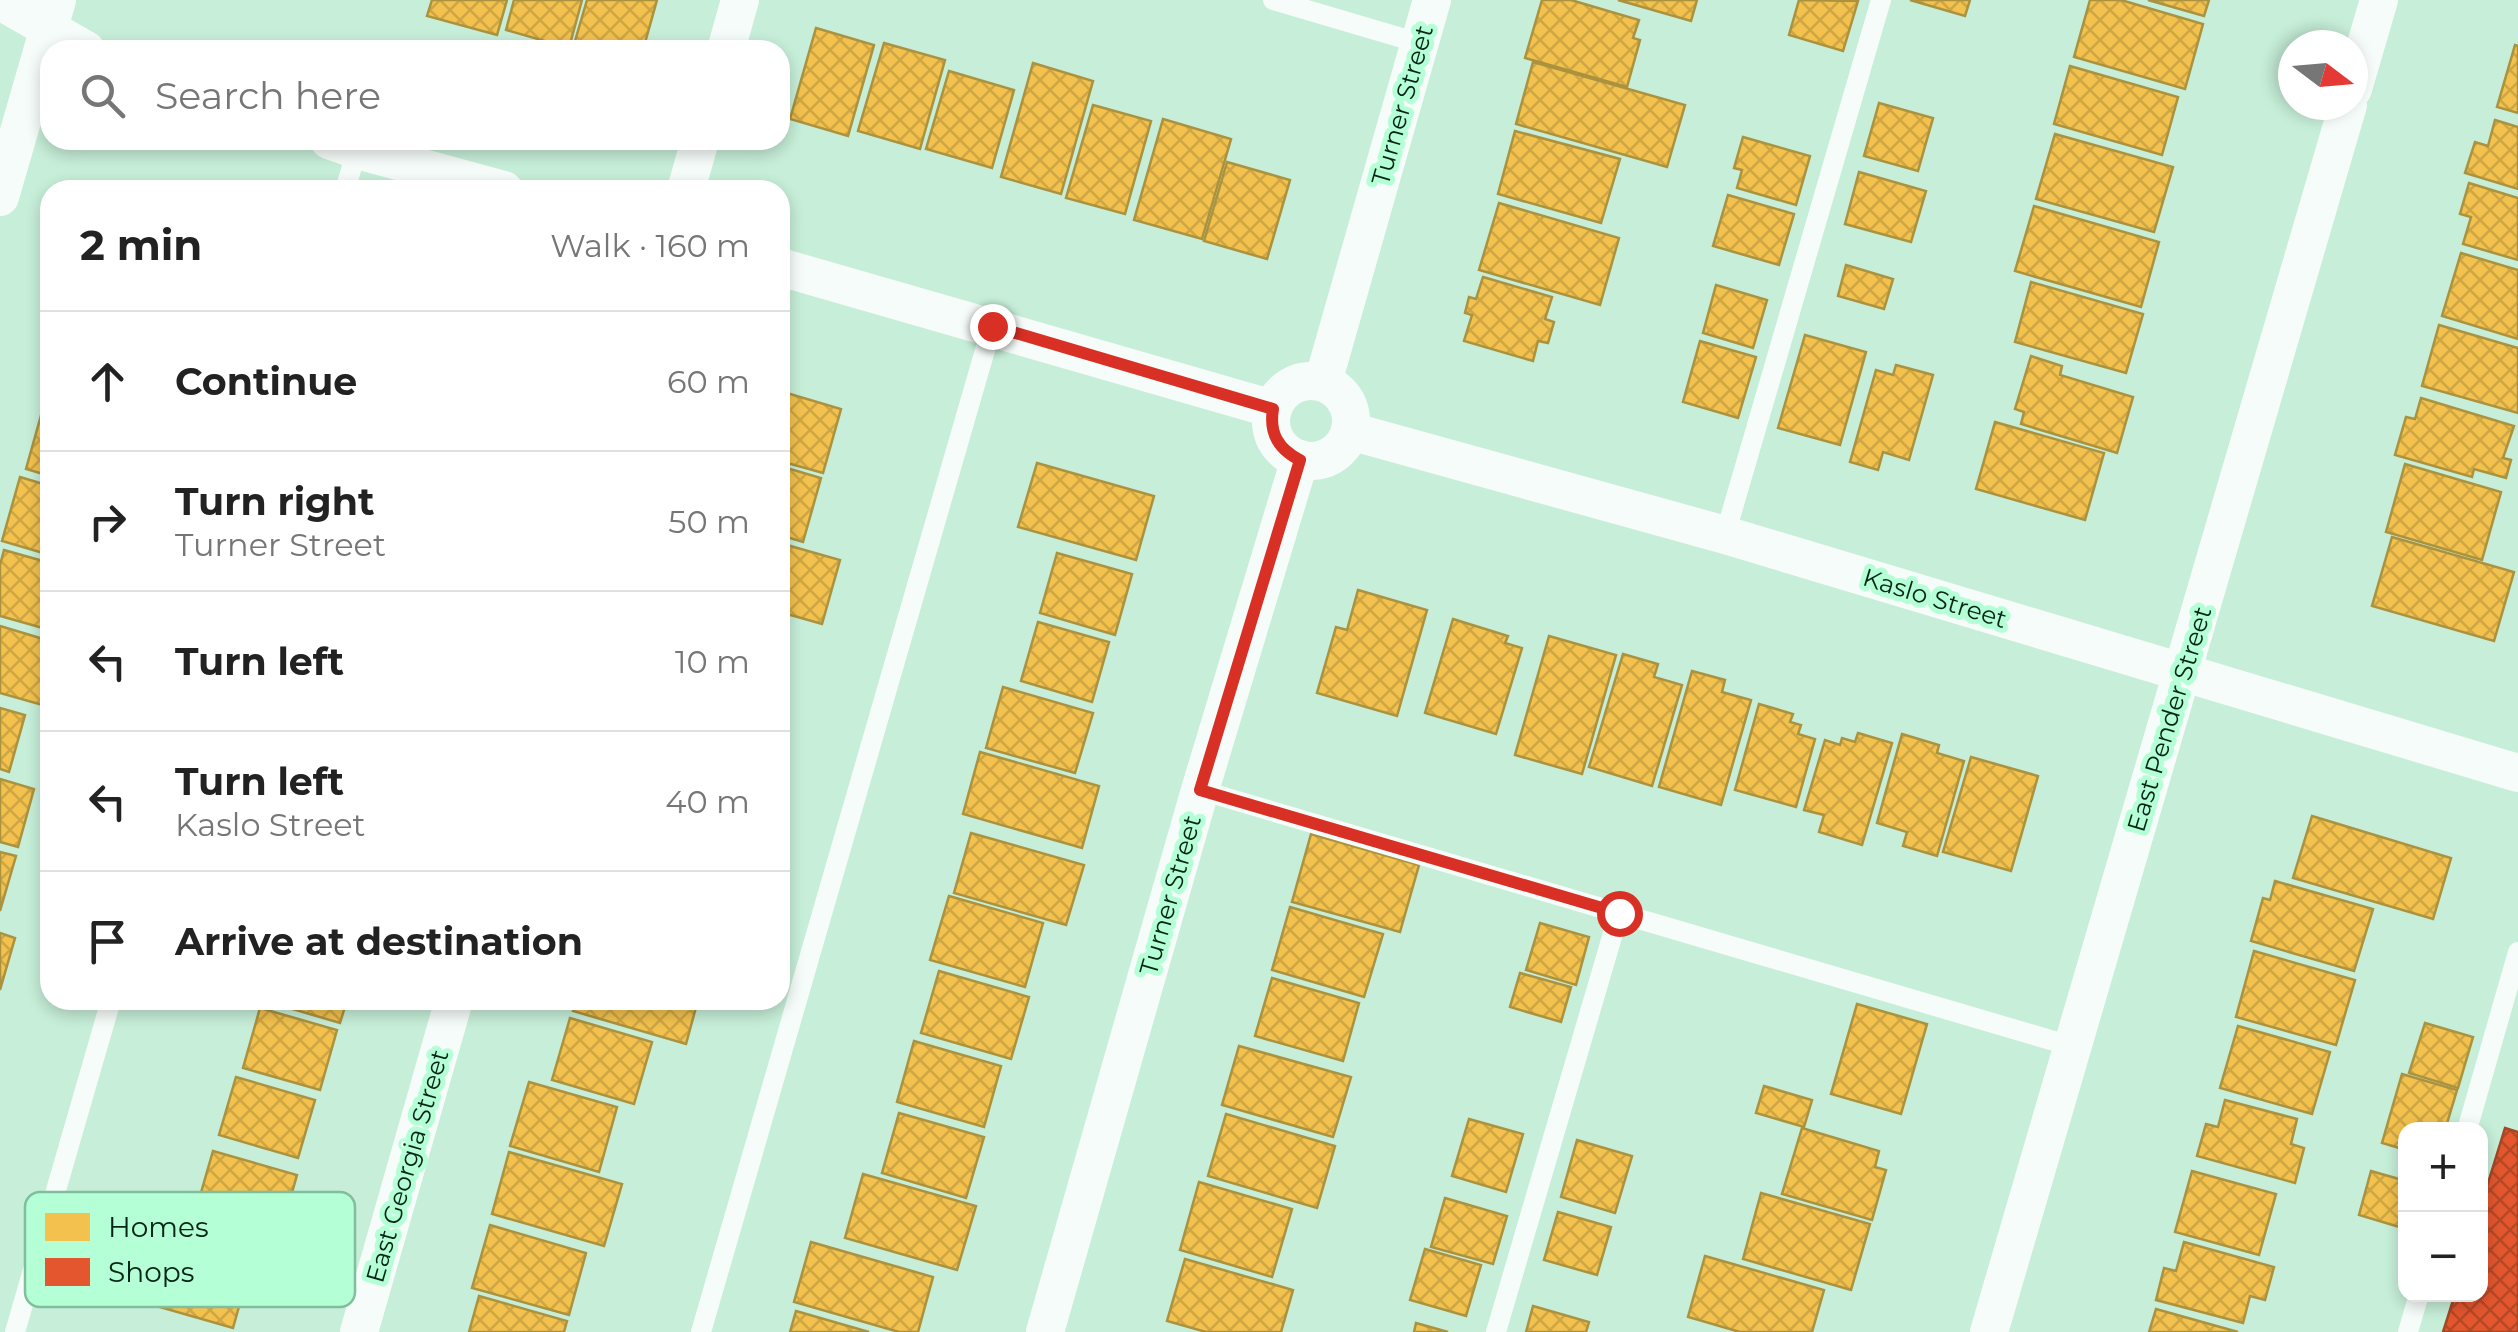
<!DOCTYPE html>
<meta charset="utf-8">
<style>
:root{--surface:#fff;--page:#f2f2f2;--text:#222;--muted:#767676;--line:#e0e0e0}
body{margin:0;font-family:Montserrat,sans-serif;background:var(--page);color:var(--text)}
.controls{position:absolute;right:30px;bottom:30px;display:grid;overflow:hidden;border-radius:20px;box-shadow:0 5px 15px #0003}
.controls button{width:90px;height:90px;display:grid;place-items:center;padding:0;border:0;border-bottom:2px solid var(--line);background:var(--surface);color:var(--text);font:50px sans-serif}
.compass{position:absolute;left:2278px;top:30px;width:90px;height:90px;border-radius:50%;background:var(--surface);box-shadow:0 5px 15px #0003;rotate:106deg}
.stop{position:absolute;width:30px;height:30px;margin:-22px;border:8px solid #d93025;border-radius:50%;background:#fff}
.stop.end{background:#d93025;border-color:#fff;box-shadow:0 2px 10px #0008}
.list{margin:0;padding:0;list-style:none}
h2{display:flex;justify-content:space-between;align-items:center;height:130px;margin:0;padding:0 40px;font-size:42px}
h2 small{font-size:32px;font-weight:400;color:var(--muted)}
.list li{display:grid;grid-template-columns:65px 1fr auto;gap:30px;align-items:center;box-sizing:border-box;height:140px;padding:0 40px;border-top:2px solid var(--line)}
.list b{display:block;font-size:38px;white-space:nowrap}
.list p{margin:0;font-size:32px;white-space:nowrap;color:var(--muted)}
.list em{font-size:32px;font-style:normal;color:var(--muted)}
.icon{flex:none;width:55px;height:55px;fill:none;stroke:currentColor;stroke-width:2;stroke-linecap:round;stroke-linejoin:round}
.map{position:relative;flex:none;width:2518px;height:1332px;overflow:hidden}
.search{position:absolute;background:var(--surface);box-shadow:0 5px 15px #0003;left:40px;top:40px;width:750px;height:110px;display:flex;align-items:center;gap:25px;box-sizing:border-box;padding:0 35px;border-radius:30px;color:var(--muted);font-size:38px}
.panel{position:absolute;background:var(--surface);box-shadow:0 5px 15px #0003;left:40px;top:180px;width:750px;height:830px;border-radius:30px}
.map>svg:first-child{display:block}
</style>
<div class="map">
<svg width="2518" height="1332" viewBox="0 0 2518 1332">
<defs>
<pattern id="homes-cross-hatch" width="8" height="8" patternUnits="userSpaceOnUse" patternTransform="scale(2.5)"><rect width="8" height="8" fill="#f2c14e"/><path d="M0 0l8 8M0 8l8-8" fill="none" stroke="#cea643"/></pattern>
<pattern id="shops-cross-hatch" width="8" height="8" patternUnits="userSpaceOnUse" patternTransform="scale(2.5)"><rect width="8" height="8" fill="#e4572e"/><path d="M0 0l8 8M0 8l8-8" fill="none" stroke="#b74826"/></pattern>
</defs>
<rect width="100%" height="100%" fill="#c6eed8"/>
<g fill="url(#homes-cross-hatch)" stroke="#ab923e" stroke-width="2.5">
<polygon points="432,0 507,0 497,35 427,16"/>
<polygon points="514,0 582,0 569,48 506,30"/>
<polygon points="587,0 657,0 643,50 580,50 573,48"/>
<polygon points="1542,0 1571,0 1639,20 1633,38 1640,40 1627,87 1525,58"/>
<polygon points="1618,0 1697,0 1691,21"/>
<polygon points="1799,0 1858,1 1843,51 1789,35"/>
<polygon points="1910,0 1970,0 1965,16"/>
<polygon points="2090,0 2121,0 2203,24 2185,89 2074,57"/>
<polygon points="2148,0 2209,0 2204,16"/>
<polygon points="816,28 874,45 848,136 790,119"/>
<polygon points="884,43 945,60 920,149 858,131"/>
<polygon points="2515,45 2518,46 2518,113 2497,107"/>
<polygon points="1533,62 1685,105 1667,167 1516,124"/>
<polygon points="1033,63 1093,81 1061,194 1001,177"/>
<polygon points="2070,66 2178,97 2162,155 2054,124"/>
<polygon points="949,71 1014,90 992,168 926,149"/>
<polygon points="1879,103 1933,118 1918,171 1864,156"/>
<polygon points="1093,105 1151,121 1125,214 1066,198"/>
<polygon points="1163,119 1231,139 1202,239 1134,220"/>
<polygon points="2495,120 2518,127 2518,189 2465,173 2475,142 2488,146"/>
<polygon points="1515,131 1620,159 1601,223 1498,194"/>
<polygon points="2055,134 2173,167 2154,232 2036,199"/>
<polygon points="1743,137 1810,156 1796,205 1737,188 1742,170 1734,168"/>
<polygon points="1227,162 1290,180 1267,259 1204,241"/>
<polygon points="1859,172 1926,191 1911,242 1845,224"/>
<polygon points="2469,183 2518,198 2518,260 2463,244 2471,217 2460,214"/>
<polygon points="1728,195 1794,214 1779,265 1713,246"/>
<polygon points="1499,203 1619,238 1600,305 1479,270"/>
<polygon points="2034,206 2159,242 2141,307 2015,271"/>
<polygon points="2461,253 2518,270 2518,339 2442,316"/>
<polygon points="1846,265 1893,279 1884,309 1838,296"/>
<polygon points="1483,277 1552,297 1545,319 1554,322 1548,343 1538,341 1533,361 1464,341 1472,315 1465,313 1469,297 1476,299"/>
<polygon points="2031,282 2143,314 2126,373 2015,342"/>
<polygon points="1716,285 1767,300 1753,348 1703,333"/>
<polygon points="2439,325 2518,348 2518,413 2422,386"/>
<polygon points="1805,335 1866,352 1840,445 1778,428"/>
<polygon points="1700,341 1756,357 1738,418 1683,402"/>
<polygon points="2031,356 2062,366 2060,375 2133,397 2117,453 2021,424 2024,412 2015,409"/>
<polygon points="1896,365 1933,375 1909,460 1883,452 1878,470 1850,462 1876,370 1893,375"/>
<polygon points="780,391 841,409 823,473 780,461"/>
<polygon points="2421,398 2514,426 2503,458 2511,460 2506,478 2474,469 2472,477 2395,455 2406,417 2415,419"/>
<polygon points="42,412 50,415 50,476 26,469"/>
<polygon points="1995,422 2104,453 2085,520 1976,489"/>
<polygon points="1037,463 1154,496 1136,560 1018,527"/>
<polygon points="2405,464 2501,492 2482,560 2386,532"/>
<polygon points="780,466 821,478 803,542 780,535"/>
<polygon points="20,477 50,486 50,555 2,541"/>
<polygon points="2392,537 2514,572 2494,641 2372,606"/>
<polygon points="780,543 840,560 822,624 780,612"/>
<polygon points="4,550 50,563 50,630 0,616 0,565"/>
<polygon points="1057,553 1132,574 1115,635 1040,613"/>
<polygon points="1358,590 1427,610 1397,716 1317,693 1336,627 1347,630"/>
<polygon points="1453,619 1508,636 1505,643 1522,648 1496,734 1425,713"/>
<polygon points="1038,622 1109,642 1092,702 1021,681"/>
<polygon points="0,626 50,641 50,693 46,706 0,693"/>
<polygon points="1549,636 1616,655 1582,774 1515,755"/>
<polygon points="1623,654 1658,664 1654,677 1682,685 1652,786 1589,767"/>
<polygon points="1692,671 1725,680 1722,692 1751,700 1721,805 1659,787"/>
<polygon points="1003,687 1093,713 1075,773 986,748"/>
<polygon points="1759,704 1793,714 1790,722 1801,725 1798,734 1815,739 1796,807 1735,790"/>
<polygon points="0,708 25,715 9,772 0,769"/>
<polygon points="1858,733 1892,743 1862,845 1819,832 1824,815 1804,810 1825,740 1840,745 1842,738 1855,742"/>
<polygon points="1902,734 1939,745 1937,753 1964,761 1937,856 1903,846 1907,832 1877,823"/>
<polygon points="980,752 1099,786 1082,848 963,814"/>
<polygon points="1971,757 2038,776 2011,871 1943,852"/>
<polygon points="0,779 34,789 18,847 0,842"/>
<polygon points="2312,816 2451,858 2433,919 2293,878"/>
<polygon points="971,833 1084,865 1066,925 954,893"/>
<polygon points="1311,834 1419,865 1400,932 1292,902"/>
<polygon points="0,852 16,856 0,911"/>
<polygon points="2275,881 2373,909 2354,971 2251,941 2263,898 2270,900"/>
<polygon points="949,896 1043,923 1025,987 930,960"/>
<polygon points="1290,907 1383,934 1364,997 1272,970"/>
<polygon points="1540,923 1589,937 1576,985 1526,970"/>
<polygon points="0,933 15,938 0,990"/>
<polygon points="2254,951 2355,980 2336,1045 2236,1017"/>
<polygon points="939,971 1029,997 1011,1059 921,1033"/>
<polygon points="1520,973 1571,987 1561,1022 1510,1007"/>
<polygon points="1272,978 1359,1003 1343,1061 1255,1036"/>
<polygon points="262,1000 347,1000 340,1023"/>
<polygon points="577,1000 698,1000 686,1044 573,1011"/>
<polygon points="1857,1004 1927,1024 1901,1114 1831,1094"/>
<polygon points="260,1008 337,1030 320,1090 243,1068"/>
<polygon points="570,1018 652,1042 634,1104 552,1080"/>
<polygon points="2425,1023 2473,1037 2458,1088 2409,1073"/>
<polygon points="2238,1026 2330,1052 2312,1114 2220,1088"/>
<polygon points="914,1041 1001,1066 984,1127 897,1102"/>
<polygon points="1239,1046 1351,1077 1333,1137 1222,1105"/>
<polygon points="2402,1074 2457,1090 2445,1130 2406,1130 2406,1150 2382,1143"/>
<polygon points="236,1077 315,1100 298,1158 219,1135"/>
<polygon points="529,1082 617,1107 599,1172 510,1146"/>
<polygon points="1764,1086 1812,1100 1804,1127 1756,1113"/>
<polygon points="2225,1100 2297,1119 2291,1144 2304,1148 2295,1183 2197,1156 2206,1124 2218,1127"/>
<polygon points="899,1113 984,1137 966,1198 882,1173"/>
<polygon points="1226,1114 1335,1146 1317,1208 1208,1176"/>
<polygon points="1469,1119 1523,1134 1506,1192 1452,1176"/>
<polygon points="1802,1128 1879,1151 1875,1167 1886,1170 1872,1220 1782,1194"/>
<polygon points="1577,1140 1632,1156 1615,1213 1561,1197"/>
<polygon points="213,1151 297,1175 280,1234 196,1210"/>
<polygon points="509,1152 622,1184 604,1246 492,1214"/>
<polygon points="2192,1171 2276,1194 2259,1255 2175,1232"/>
<polygon points="2371,1171 2406,1181 2406,1229 2359,1215"/>
<polygon points="863,1174 976,1206 957,1270 845,1238"/>
<polygon points="1199,1182 1292,1209 1272,1277 1180,1250"/>
<polygon points="1761,1193 1870,1224 1851,1290 1743,1259"/>
<polygon points="1445,1198 1507,1216 1493,1264 1431,1247"/>
<polygon points="147,1203 259,1235 233,1328 121,1296"/>
<polygon points="1558,1212 1611,1227 1597,1275 1544,1260"/>
<polygon points="490,1225 586,1253 569,1315 472,1288"/>
<polygon points="811,1242 933,1277 918,1332 899,1332 794,1302"/>
<polygon points="2184,1242 2274,1267 2265,1300 2250,1296 2243,1323 2156,1300 2164,1268 2176,1271"/>
<polygon points="1425,1249 1481,1265 1466,1316 1410,1300"/>
<polygon points="1705,1256 1824,1290 1812,1332 1740,1332 1688,1317"/>
<polygon points="1185,1259 1293,1290 1281,1332 1206,1332 1167,1321"/>
<polygon points="479,1296 567,1321 564,1332 469,1332"/>
<polygon points="1533,1306 1589,1322 1586,1332 1526,1332"/>
<polygon points="2156,1309 2238,1332 2149,1332"/>
<polygon points="796,1311 869,1332 790,1332"/>
<polygon points="1416,1323 1448,1332 1414,1332"/>
</g>
<polygon fill="url(#shops-cross-hatch)" stroke="#a14827" stroke-width="2.5" points="2505,1128 2518,1132 2518,1332 2443,1332 2455,1294 2480,1294 2480,1209"/>
<g fill="none" stroke-linecap="round" stroke-linejoin="round">
<g stroke="#f6fcf9" stroke-width="20">
<polyline points="1273,0 1419,43"/>
<polyline points="345,190 357,150"/>
<polyline points="1725,535 1881,0"/>
<polyline points="1200,790 2071,1046"/>
<polyline points="2467,1130 2518,952"/>
<polyline points="15,1332 111,1000"/>
<polyline points="701,1332 992,326"/>
<polyline points="1496,1332 1619,913"/>
<polyline points="2408,1332 2419,1294"/>
</g>
<g stroke="#f6fcf9" stroke-width="38">
<polyline points="0,1 86,50"/>
<polyline points="726,50 740,0"/>
<polyline points="2353,89 2379,0"/>
<polyline points="329,140 357,150 504,190"/>
<polyline points="686,190 700,140"/>
<polyline points="0,197 57,0"/>
<polyline points="780,267 1273,409"/>
<circle cx="1311" cy="421" r="40"/>
<polyline points="1323,382 1432,0"/>
<polyline points="1350,431 1725,535 2518,773"/>
<polyline points="359,1332 454,1000"/>
<polyline points="1045,1332 1200,790 1300,459"/>
<polyline points="1989,1332 2348,105"/>
</g>
</g>
<g fill="none" stroke-linecap="round" stroke-linejoin="round">
<path stroke="#d93025" stroke-width="12" d="M992,326L1273,409C1269,433 1278,449 1300,460L1200,790L1619,913"/>
</g>
<g text-anchor="middle" dominant-baseline="central" stroke-width="10" stroke-linejoin="round" paint-order="stroke">
<g font-size="25" fill="#062517" stroke="#b5ffd6">
<text transform="translate(1402 105) rotate(-74)">Turner Street</text>
<text transform="translate(1935 598) rotate(17)">Kaslo Street</text>
<text transform="translate(2169 719) rotate(-73)">East Pender Street</text>
<text transform="translate(1170 895) rotate(-74)">Turner Street</text>
<text transform="translate(407 1166) rotate(-74)">East Georgia Street</text>
</g>
</g>
<rect x="25" y="1192" width="330" height="115" rx="15" fill="#b5ffd6" stroke="#80be9d" stroke-width="2.5"/>
<rect x="45" y="1213" width="45" height="28" fill="#f2c14e"/>
<rect x="45" y="1258" width="45" height="28" fill="#e4572e"/>
<g font-size="28" fill="#062517">
<text x="108" y="1237">Homes</text>
<text x="108" y="1282">Shops</text>
</g>
</svg>
<div class="controls">
<button>+</button>
<button>−</button>
</div>
<svg class="compass" viewBox="-18 -18 36 36"><path d="M0-13l5 13h-10z" fill="#e53935"/><path d="M0 13l5-13h-10z" fill="#767676"/></svg>
<div class="stop" style="left:1619px;top:913px"></div>
<div class="stop end" style="left:992px;top:326px"></div>
<div class="search"><svg class="icon" aria-label="search" viewBox="0 0 24 24"><circle cx="10" cy="10" r="6"/><path d="M15 15l6 6"/></svg>Search here</div>
<section class="panel">
<h2>2 min<small>Walk · 160 m</small></h2>
<ul class="list">
<li><svg class="icon" aria-label="ahead" viewBox="0 0 24 24"><path d="M12 20V5M6 11l6-6 6 6"/></svg><div><b>Continue</b></div><em>60 m</em></li>
<li><svg class="icon" aria-label="right" viewBox="0 0 24 24"><path d="M7 20v-9h11M14 6l5 5-5 5"/></svg><div><b>Turn right</b><p>Turner Street</p></div><em>50 m</em></li>
<li><svg class="icon" aria-label="left" viewBox="0 0 24 24"><path d="M17 20v-9H6M10 6l-5 5 5 5"/></svg><div><b>Turn left</b></div><em>10 m</em></li>
<li><svg class="icon" aria-label="left" viewBox="0 0 24 24"><path d="M17 20v-9H6M10 6l-5 5 5 5"/></svg><div><b>Turn left</b><p>Kaslo Street</p></div><em>40 m</em></li>
<li><svg class="icon" aria-label="arrive" viewBox="0 0 24 24"><path d="M6 21V4h12l-3 4 3 4H6"/></svg><div><b>Arrive at destination</b></div></li>
</ul>
</section>
</div>
